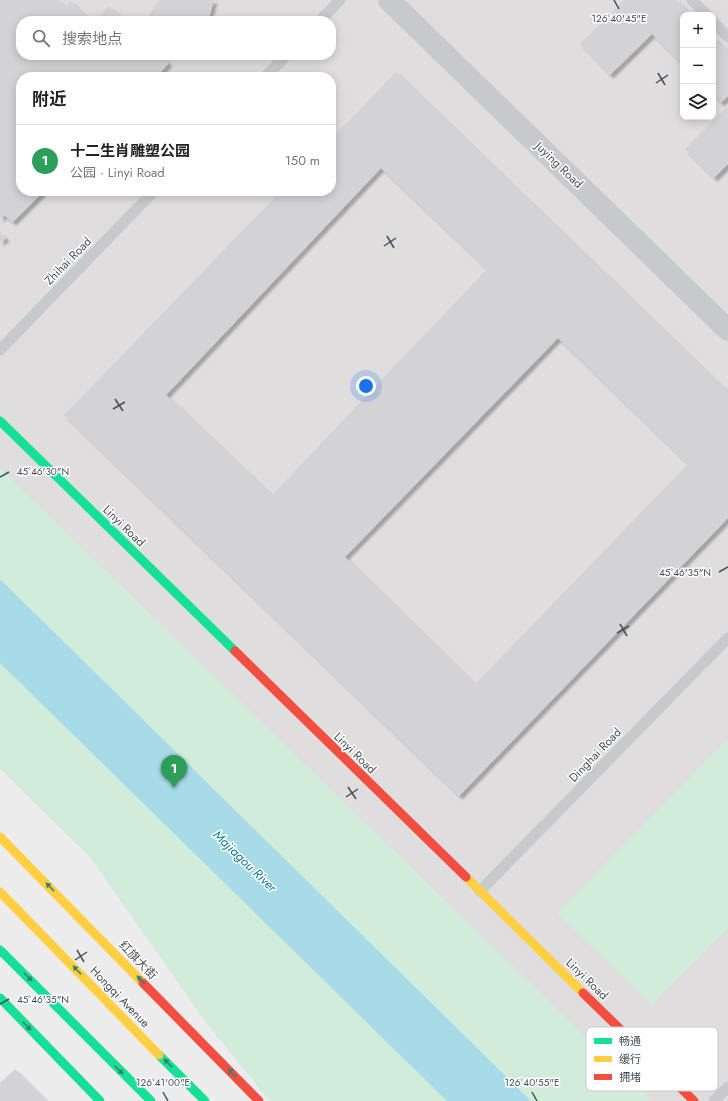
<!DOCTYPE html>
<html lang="zh">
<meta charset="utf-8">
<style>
:root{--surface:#fff;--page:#f6f6f6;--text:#222;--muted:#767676;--line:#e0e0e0;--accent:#ea580c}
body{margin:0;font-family:Jost,"Noto Sans SC",sans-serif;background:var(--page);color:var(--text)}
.controls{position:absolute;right:12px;top:12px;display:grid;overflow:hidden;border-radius:8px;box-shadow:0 2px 10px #0003}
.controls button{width:36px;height:36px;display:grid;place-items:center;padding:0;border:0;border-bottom:1px solid var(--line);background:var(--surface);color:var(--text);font:20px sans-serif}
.you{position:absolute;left:366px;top:386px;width:14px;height:14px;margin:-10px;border:3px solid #fff;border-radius:50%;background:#1a73e8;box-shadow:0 0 0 6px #1a73e833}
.badge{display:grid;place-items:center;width:26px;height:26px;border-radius:50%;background:var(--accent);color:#fff;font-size:13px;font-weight:700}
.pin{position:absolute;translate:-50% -33px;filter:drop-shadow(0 1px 2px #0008)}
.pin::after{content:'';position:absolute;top:21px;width:14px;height:12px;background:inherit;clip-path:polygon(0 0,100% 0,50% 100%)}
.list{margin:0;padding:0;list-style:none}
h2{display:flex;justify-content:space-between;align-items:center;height:52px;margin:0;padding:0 16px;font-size:17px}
h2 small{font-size:13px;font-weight:400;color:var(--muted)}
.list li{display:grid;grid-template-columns:26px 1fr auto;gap:12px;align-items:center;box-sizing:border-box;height:72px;padding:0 16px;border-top:1px solid var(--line)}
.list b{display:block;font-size:15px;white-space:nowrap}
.list p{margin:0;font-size:13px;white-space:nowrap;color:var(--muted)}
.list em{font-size:13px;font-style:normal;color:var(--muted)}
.icon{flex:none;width:22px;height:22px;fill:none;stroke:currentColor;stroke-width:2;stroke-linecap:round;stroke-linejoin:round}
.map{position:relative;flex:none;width:728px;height:1101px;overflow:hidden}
.search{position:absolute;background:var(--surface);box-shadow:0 2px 10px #0003;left:16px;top:16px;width:320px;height:44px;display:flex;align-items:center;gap:10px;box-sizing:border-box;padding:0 14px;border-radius:16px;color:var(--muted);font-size:15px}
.panel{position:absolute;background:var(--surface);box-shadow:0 2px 10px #0003;left:16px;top:72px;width:320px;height:124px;border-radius:16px}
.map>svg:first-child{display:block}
</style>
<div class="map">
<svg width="728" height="1101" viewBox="0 0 728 1101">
<defs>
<filter id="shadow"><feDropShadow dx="3.5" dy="3.5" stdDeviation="1" flood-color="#0004"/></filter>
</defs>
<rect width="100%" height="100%" fill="#edecec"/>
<path fill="#dfddde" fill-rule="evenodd" d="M0,0H728V1101H270L208,1025L90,857L39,807L0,768ZM683,15H713V117H683ZM21,21H331V55H21ZM21,77H331V191H21Z"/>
<g fill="#d1ecdb">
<polygon points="0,468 652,1101 270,1101 208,1025 90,857 39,807 0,768"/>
<polygon points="728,738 728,928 652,1005 557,913"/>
</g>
<polygon fill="#a7dbe8" points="0,579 531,1101 447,1101 0,663"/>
<g fill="#d3d3d5" fill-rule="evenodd" filter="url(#shadow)">
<polygon points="0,0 58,0 65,7 71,1 86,17 82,21 21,21 21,55 161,55 169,63 156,77 21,77 21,191 44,191 13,222 4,215 0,219"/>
<polygon points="159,0 214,0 208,21 145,21"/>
<polygon points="624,0 676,0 691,15 683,15 683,65 652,34 610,75 580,44"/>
<polygon points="109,6 126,21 95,21"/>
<polygon points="713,37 728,52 728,96 721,103 713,95"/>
<path d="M396,72L728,392V518L459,796L64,415L281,191H331V139ZM381,168L487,269L272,495L166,395ZM558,338L688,464L475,684L345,557Z"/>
<polygon points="728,106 728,164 714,178 685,149"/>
<polygon points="0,232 6,238 0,243"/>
<polygon points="15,1069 47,1101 0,1101 0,1083"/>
</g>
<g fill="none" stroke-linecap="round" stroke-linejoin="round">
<g stroke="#c7c9cb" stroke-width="11">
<polyline points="692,0 707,15"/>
<polyline points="320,21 340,0"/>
<polyline points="713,22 728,37"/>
<polyline points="265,77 287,55"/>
<polyline points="0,350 154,191"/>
<polyline points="480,891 728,638"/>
<polyline points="714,1101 728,1087"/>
</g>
<polyline stroke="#c7c9cb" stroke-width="22" points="389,0 728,330"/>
<g stroke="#16e098" stroke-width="9">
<polyline points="0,421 235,651"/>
<polyline points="0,950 151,1101"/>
<polyline points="0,998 100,1101"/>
<polyline points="159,1055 205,1101"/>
</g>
<g stroke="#ffcf43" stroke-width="9">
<polyline points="0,837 143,983"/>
<polyline points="466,877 583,993"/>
<polyline points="0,892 159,1055"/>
</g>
<g stroke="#f24e42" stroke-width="9">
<polyline points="235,651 466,877"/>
<polyline points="143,983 259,1101"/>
<polyline points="583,993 694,1101"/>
</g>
</g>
<defs><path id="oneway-solid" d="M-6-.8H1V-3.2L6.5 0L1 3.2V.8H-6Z"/></defs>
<g fill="#35826e">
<use href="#oneway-solid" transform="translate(50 887) rotate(-134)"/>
<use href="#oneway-solid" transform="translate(77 970) rotate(-134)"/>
<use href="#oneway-solid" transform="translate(28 977) rotate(45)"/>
<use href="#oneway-solid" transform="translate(141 980) rotate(-134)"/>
<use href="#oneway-solid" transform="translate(27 1026) rotate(46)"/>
<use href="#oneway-solid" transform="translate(168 1063) rotate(-134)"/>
<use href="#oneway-solid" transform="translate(119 1070) rotate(45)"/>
<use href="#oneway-solid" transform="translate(232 1073) rotate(-134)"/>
</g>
<path fill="none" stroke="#454f58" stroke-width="1.5" d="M614,0L619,9M658,73L665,85M656,83L668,75M387,236L394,248M384,246L396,238M115,399L123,411M113,409L125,402M0,477L9,472M719,572L728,567M620,624L627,636M617,633L629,626M348,787L356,799M346,797L358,789M77,950L84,962M75,960L87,952M0,1004L9,999M163,1092L168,1101M532,1092L537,1101"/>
<g text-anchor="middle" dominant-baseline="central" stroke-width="3" stroke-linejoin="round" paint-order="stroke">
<g font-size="12" fill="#454f58" stroke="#fff">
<text transform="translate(559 165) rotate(44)">Juying Road</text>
<text transform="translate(68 261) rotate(-46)">Zhihai Road</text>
<text transform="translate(124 526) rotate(44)">Linyi Road</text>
<text transform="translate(355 753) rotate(44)">Linyi Road</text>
<text transform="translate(595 755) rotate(-46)">Dinghai Road</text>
<text transform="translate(138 960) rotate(46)">红旗大街</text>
<text transform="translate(587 979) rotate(44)">Linyi Road</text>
<text transform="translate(120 997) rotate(46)">Hongqi Avenue</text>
</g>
<g font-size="13" font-style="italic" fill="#127c97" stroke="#fff">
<text transform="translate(245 861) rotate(44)">Majiagou River</text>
</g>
</g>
<rect x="586" y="1027" width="132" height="64" rx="6" fill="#fff" stroke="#c7cacd" stroke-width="1"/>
<rect x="594" y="1038" width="18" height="6" fill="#16e098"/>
<rect x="594" y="1056" width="18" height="6" fill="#ffcf43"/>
<rect x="594" y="1074" width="18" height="6" fill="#f24e42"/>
<g font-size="11" fill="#454f58">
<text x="619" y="1045">畅通</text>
<text x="619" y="1063">缓行</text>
<text x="619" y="1081">拥堵</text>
</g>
<g font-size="10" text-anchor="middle" fill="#454f58" stroke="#fff" stroke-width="3" stroke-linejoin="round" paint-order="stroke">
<text x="619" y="22">126°40'45"E</text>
<text x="43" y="475">45°46'30"N</text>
<text x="685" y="576">45°46'35"N</text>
<text x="43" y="1003">45°46'35"N</text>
<text x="163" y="1086">126°41'00"E</text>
<text x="532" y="1086">126°40'55"E</text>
</g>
</svg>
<div class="controls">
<button>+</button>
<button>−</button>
<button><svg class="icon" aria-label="layers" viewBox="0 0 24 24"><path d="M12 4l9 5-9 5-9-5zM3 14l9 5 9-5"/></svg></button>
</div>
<div class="you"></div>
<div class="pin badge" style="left:174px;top:788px;background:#2e9e5b">1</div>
<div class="search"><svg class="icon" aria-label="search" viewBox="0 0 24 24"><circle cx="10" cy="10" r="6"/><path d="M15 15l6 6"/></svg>搜索地点</div>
<section class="panel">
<h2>附近<small></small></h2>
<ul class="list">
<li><span class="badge" style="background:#2e9e5b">1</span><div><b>十二生肖雕塑公园</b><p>公园 · Linyi Road</p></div><em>150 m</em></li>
</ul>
</section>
</div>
